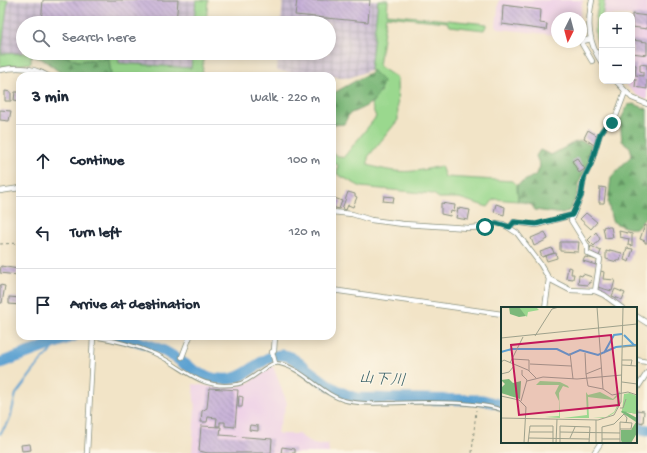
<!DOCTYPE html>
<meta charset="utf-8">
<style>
:root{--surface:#fff;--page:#f6f6f7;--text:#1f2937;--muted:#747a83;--line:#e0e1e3}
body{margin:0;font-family:"Gochi Hand","Klee One",sans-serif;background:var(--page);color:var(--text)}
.controls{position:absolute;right:12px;top:12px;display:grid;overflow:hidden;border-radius:8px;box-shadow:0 2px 10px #0003}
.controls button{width:36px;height:36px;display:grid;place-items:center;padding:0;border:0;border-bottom:1px solid var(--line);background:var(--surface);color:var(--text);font:20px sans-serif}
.compass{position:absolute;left:551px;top:12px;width:36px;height:36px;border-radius:50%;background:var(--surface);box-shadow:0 2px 10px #0003;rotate:186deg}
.stop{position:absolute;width:12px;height:12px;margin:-9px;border:3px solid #0f766e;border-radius:50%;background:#fff}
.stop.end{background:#0f766e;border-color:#fff;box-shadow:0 1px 4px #0008}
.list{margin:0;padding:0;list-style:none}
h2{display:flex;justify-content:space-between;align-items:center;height:52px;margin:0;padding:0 16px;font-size:17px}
h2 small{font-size:13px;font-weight:400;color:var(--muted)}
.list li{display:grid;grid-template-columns:26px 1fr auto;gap:12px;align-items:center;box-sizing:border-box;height:72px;padding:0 16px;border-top:1px solid var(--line)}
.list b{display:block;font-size:15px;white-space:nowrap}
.list em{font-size:13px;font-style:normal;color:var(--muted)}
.icon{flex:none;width:22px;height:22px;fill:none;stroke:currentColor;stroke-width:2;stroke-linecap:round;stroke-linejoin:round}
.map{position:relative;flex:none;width:647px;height:453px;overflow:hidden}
.search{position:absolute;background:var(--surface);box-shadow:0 2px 10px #0003;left:16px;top:16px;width:320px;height:44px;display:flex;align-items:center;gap:10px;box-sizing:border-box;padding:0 14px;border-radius:22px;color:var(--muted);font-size:15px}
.panel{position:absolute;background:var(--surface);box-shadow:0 2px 10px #0003;left:16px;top:72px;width:320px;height:268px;border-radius:12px}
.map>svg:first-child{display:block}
</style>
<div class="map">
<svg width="647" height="453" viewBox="0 0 647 453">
<defs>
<pattern id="industrial-grid" width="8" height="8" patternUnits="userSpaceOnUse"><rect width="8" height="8" fill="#ccbed3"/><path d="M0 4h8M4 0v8" fill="none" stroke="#a59cac"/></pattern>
<pattern id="forest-firs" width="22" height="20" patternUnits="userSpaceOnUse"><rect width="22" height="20" fill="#7bb879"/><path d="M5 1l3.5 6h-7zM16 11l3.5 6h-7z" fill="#649764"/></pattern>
<pattern id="building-back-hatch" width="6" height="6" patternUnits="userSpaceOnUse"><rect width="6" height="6" fill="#c5aed7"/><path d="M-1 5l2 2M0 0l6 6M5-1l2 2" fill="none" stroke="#9f8faf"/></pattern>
</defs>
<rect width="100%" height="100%" fill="#fcf5e5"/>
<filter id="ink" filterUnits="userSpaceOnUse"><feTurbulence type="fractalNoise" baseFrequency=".025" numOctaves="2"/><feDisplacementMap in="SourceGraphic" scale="8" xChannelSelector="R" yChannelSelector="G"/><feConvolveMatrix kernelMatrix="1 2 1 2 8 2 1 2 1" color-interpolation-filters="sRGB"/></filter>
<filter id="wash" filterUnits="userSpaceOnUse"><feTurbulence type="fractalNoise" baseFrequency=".012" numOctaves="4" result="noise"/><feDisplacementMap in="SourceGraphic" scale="16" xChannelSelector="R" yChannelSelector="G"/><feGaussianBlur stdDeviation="0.9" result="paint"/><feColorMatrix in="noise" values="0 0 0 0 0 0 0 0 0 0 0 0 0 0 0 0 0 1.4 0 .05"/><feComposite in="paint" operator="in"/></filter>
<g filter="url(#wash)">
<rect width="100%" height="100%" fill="#f2e4c7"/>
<g fill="#eed0e7">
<polygon points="499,0 583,0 579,18 557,18 557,35 500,29 496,26"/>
<polygon points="605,0 647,0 647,100 636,95 623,81 632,81 632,15 602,15"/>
<polygon points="273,366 287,403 277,432 280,434 298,434 313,444 319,445 328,444 329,453 192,453 195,410 193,384 214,387 239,386 250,382"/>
</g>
<g fill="url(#industrial-grid)">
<polygon points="8,0 196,0 194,23 23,23 24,54 1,54"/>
<polygon points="283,0 378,0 370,70 349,78 277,71 278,53 329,53 329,23 281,23"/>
<polygon points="113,53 192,53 191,68 119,63 118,54"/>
</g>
<g fill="#9ad88e" stroke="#5c8a61">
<polygon points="0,0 8,0 1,54 31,53 31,63 0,67"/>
<polygon points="196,0 208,0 206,23 194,23"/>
<path d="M378,0H388L387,14L487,24L484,30L450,26L447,22L386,16L379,66L397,78L398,120L368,157V165C397,174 412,173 441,166L445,177L513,181L517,185L518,201L494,199L488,207L459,198H439L433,194L361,187L337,174L338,165L332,162V153L343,158L376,117L371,104L381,91L373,71L370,70Z"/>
<path d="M599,0H605L599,35L602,44V55C592,34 595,22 599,0Z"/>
<polygon points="58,53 118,53 119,63 191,68 192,53 204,53 202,76 111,76 108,58 78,61"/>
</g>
<g fill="url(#forest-firs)" stroke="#4d7a56">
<polygon points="31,53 58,53 78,61 109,58 111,76 65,76 42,59 31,56"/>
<path d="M373,71L383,81C378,103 367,106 349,114L344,124L332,125V94Z"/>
<path d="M634,104L647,109V217C643,219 642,224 638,227C631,231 618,225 612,221L608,203L611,177L632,155L630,147L622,141L620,121L628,105Z"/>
<polygon points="581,141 591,145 589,166 581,177 577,195 570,210 563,214 535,210 531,204 518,201 517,185 537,174 540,166 536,156 540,150 551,155 573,143"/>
</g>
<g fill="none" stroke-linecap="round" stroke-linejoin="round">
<polyline stroke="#5ca1d1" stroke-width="2" points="0,434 10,419 16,394 41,361 56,346 56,341"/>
<g stroke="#5ca1d1" stroke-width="11">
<path d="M119,336C134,340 148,344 162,350C187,362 200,382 230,379C251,377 266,349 288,356C295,359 302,365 308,370C324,382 338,393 357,398L483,400L502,405"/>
<polyline points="0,363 74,336"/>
<polyline points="636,428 647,430"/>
</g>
</g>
<g id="blocks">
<g fill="url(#building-back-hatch)">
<polygon points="43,0 178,0 176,23 41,23"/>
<polygon points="297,0 370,0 368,22 295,15"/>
<polygon points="503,5 541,10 540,23 547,24 546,30 502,24"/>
<polygon points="632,14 647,16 647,29 632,27"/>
<polygon points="632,40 647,42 647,55 632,53"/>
<polygon points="632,64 636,65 635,75 643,76 643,72 640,71 640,64 647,65 647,89 635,87 636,79 632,78"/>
<polygon points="5,91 11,92 11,101 5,101"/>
<polygon points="15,92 20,92 20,101 14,100"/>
<polygon points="0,110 11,111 9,121 0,120"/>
<polygon points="588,130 598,136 594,145 584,138"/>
<polygon points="577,158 585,169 579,173 572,161"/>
<polygon points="600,187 606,188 604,203 599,203"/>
<polygon points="348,192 355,194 355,196 357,197 353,207 348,205 346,210 342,209"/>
<polygon points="384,196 394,197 393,202 383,201"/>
<polygon points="332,197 342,201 339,209 332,207"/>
<polygon points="441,203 455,205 454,212 451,211 450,216 441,214"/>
<polygon points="496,204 505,207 504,215 494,212"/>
<polygon points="458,208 470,210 468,220 456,218"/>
<polygon points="586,213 597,222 591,229 580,219"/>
<polygon points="645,225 647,226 647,243 645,243 645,241 640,239"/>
<polygon points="607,226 608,227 611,227 613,237 605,238 603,227"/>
<polygon points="619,231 632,234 632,246 628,245 629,239 620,237"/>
<polygon points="545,232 548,239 534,246 531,238"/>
<polygon points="596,232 600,239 594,246 588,240"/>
<polygon points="560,242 579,242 578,252 560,251"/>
<polygon points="591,246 601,251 599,256 589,252"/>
<polygon points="552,248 554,253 542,257 540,252"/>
<polygon points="627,248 633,249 629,262 624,260"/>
<polygon points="610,250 622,253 620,261 617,260 617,262 606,259 606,251 610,252"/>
<polygon points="556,253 557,258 547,261 545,256"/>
<polygon points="585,257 598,260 596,265 583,261"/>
<polygon points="1,266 18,269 17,275 0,273"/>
<polygon points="568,267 572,268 571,274 574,274 573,279 566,278"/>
<polygon points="601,271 604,272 603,279 615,280 612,291 597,287"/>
<polygon points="583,274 592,277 591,283 589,282 588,285 578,284 579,275 582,276"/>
<polygon points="0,285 5,286 2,303 0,303"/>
<polygon points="615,289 625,293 622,300 612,296"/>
<polygon points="9,297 20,298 20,305 9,304"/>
<polygon points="209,388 238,390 235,427 225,426 225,422 220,422 220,426 216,426 217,418 208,417 207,422 201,422 202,411 207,408"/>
<polygon points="239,396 243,397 242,407 238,407"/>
<polygon points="636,410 644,411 643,423 636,421"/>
<polygon points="250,425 258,426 258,431 249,430"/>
<polygon points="201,426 221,427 220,435 272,439 271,453 208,453 199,451"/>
<polygon points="30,444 31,450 22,451 21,445"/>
<polygon points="282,447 295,449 295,453 281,453"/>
</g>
</g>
</g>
<g filter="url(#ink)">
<use href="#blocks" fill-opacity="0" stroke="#88907e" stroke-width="1"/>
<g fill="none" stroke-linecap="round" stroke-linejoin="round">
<defs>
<path id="lane" d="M93,337C115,340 135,345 155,354C187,368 198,391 238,384C252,381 262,367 275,363C303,366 320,395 347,401C363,405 379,403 396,403C423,402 476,401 502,410"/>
<g id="street">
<path d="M592,0C587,23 588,43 602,63"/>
<polyline points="591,39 583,41 582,44 592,61"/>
<path d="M0,70C18,66 33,67 48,76"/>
<polyline points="616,81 632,98 647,104"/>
<polyline points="0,191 20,188"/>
<polyline points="332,212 352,214 371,220 403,224 469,228 485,227 496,223 503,224 517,233 541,265 549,279 570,290 595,291 604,295 622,308"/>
<polyline points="510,227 514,222 536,225 572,215"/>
<polyline points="332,290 502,314"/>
<polyline points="595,291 600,259 587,253 587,246 571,220 581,196 584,178 591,164 600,134 607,124 612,123 615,119 625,92"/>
<polyline points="545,308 549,279"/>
<polyline points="636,316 647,323"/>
<polyline points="275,336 274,351 272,352 275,363"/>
<polyline points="182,357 190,336"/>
<polyline points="636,360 647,362"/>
<polyline points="636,390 647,373"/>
<polyline points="87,453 93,336"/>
<polyline points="594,453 601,442"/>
</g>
</defs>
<use href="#lane" stroke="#88907e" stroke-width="4.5"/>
<use href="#street" stroke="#88907e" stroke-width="6"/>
<g stroke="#88907e" stroke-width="1" stroke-dasharray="3 3" stroke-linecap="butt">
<polyline points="0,244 20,243"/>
<polyline points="472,453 476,410"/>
</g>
<use href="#lane" stroke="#fff" stroke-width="2.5"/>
<use href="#street" stroke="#fff" stroke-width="4.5"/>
</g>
</g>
<g fill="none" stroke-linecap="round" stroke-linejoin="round" filter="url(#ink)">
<polyline stroke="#0f766e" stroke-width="5" points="485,227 496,223 510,227 514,222 536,224 572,215 581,196 584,178 591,164 600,134 607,124 612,123"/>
</g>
<g text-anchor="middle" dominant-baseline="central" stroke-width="3" stroke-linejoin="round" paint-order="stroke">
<g font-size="16" font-style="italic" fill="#315b63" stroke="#fcf5e5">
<text transform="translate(382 381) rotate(4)">山下川</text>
</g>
</g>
<g transform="translate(501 307)">
<rect width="136" height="136" fill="#f2e4c7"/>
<path d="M35,0L38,3L27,5L26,10L18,1ZM39,74L59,75L67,79L68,81L62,79L58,86L59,111L44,110L58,109V102H42H58V94L54,86L58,78H35ZM119,84L118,98L113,106L108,109L102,111H92L105,110L113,105L116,99V90L112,93L87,90L88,111H62L86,108L85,85L87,88L99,85L112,92Z" fill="#9ad88e"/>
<path d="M8,0H18L25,9L18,10L9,7ZM8,72L12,76L20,74L19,92L0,86V81L4,77L0,73ZM122,102L136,107L125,105L136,111V126L130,136H121L120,133V123H130L135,115L120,105Z" fill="#7bb879"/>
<path d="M129,86L136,89V107L121,104L123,87Z" fill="#9ad88e"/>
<path fill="none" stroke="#5ca1d1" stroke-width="2" d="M123,28L133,38M0,45L11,42H56L68,48L79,43L97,48L115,40L135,38M103,46L113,28L121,27"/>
<path fill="none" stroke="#9ea18c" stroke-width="1" d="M96,0L102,82M34,29L51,2L58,0M0,31L136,17M136,37V23M121,40L136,39M69,46L72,72M84,46L85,67M11,52L28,53V64M121,53H131L130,58M0,55L3,53L27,63L35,71M9,56L22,30M29,57L70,59M121,58L136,59M100,61L85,67L87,79L102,82L111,88L127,85L136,88M0,67L8,65L13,59M26,74L42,70L76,72L121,68M121,75L136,77M0,89L18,93L25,100L23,136M20,94L26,73L21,68V63M119,101H122L125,92M0,111L97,113L113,108L120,95L122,0M119,115V136M119,122H130L131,116L119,115M28,125H52M59,125L119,126M28,131L88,132M69,131L74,120M101,132H119M27,136L29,119H52V136M55,136L56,112M59,136V119L89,120L88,136M95,136V113M101,136V120L113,117L123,107L126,111L125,116"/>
<path fill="#c2185b" fill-opacity="0.15" stroke="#c2185b" stroke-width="2" d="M110,28L118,98L18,108L10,38Z"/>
<rect width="136" height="136" fill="none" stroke="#1f3d34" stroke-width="2"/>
</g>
</svg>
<div class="controls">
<button>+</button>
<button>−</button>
</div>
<svg class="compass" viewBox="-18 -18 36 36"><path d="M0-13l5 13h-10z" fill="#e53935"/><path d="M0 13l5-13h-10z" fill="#747a83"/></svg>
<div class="stop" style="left:485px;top:227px"></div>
<div class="stop end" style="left:612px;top:123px"></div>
<div class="search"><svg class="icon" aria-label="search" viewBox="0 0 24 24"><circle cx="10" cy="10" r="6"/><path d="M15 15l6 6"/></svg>Search here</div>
<section class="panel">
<h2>3 min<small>Walk · 220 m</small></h2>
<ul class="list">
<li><svg class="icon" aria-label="ahead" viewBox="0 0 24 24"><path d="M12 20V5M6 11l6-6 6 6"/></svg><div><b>Continue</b></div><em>100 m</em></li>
<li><svg class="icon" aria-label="left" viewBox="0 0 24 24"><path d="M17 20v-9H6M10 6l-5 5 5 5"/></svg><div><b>Turn left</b></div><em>120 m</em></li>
<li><svg class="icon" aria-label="arrive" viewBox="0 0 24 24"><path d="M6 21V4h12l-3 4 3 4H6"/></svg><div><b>Arrive at destination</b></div></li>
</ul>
</section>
</div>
